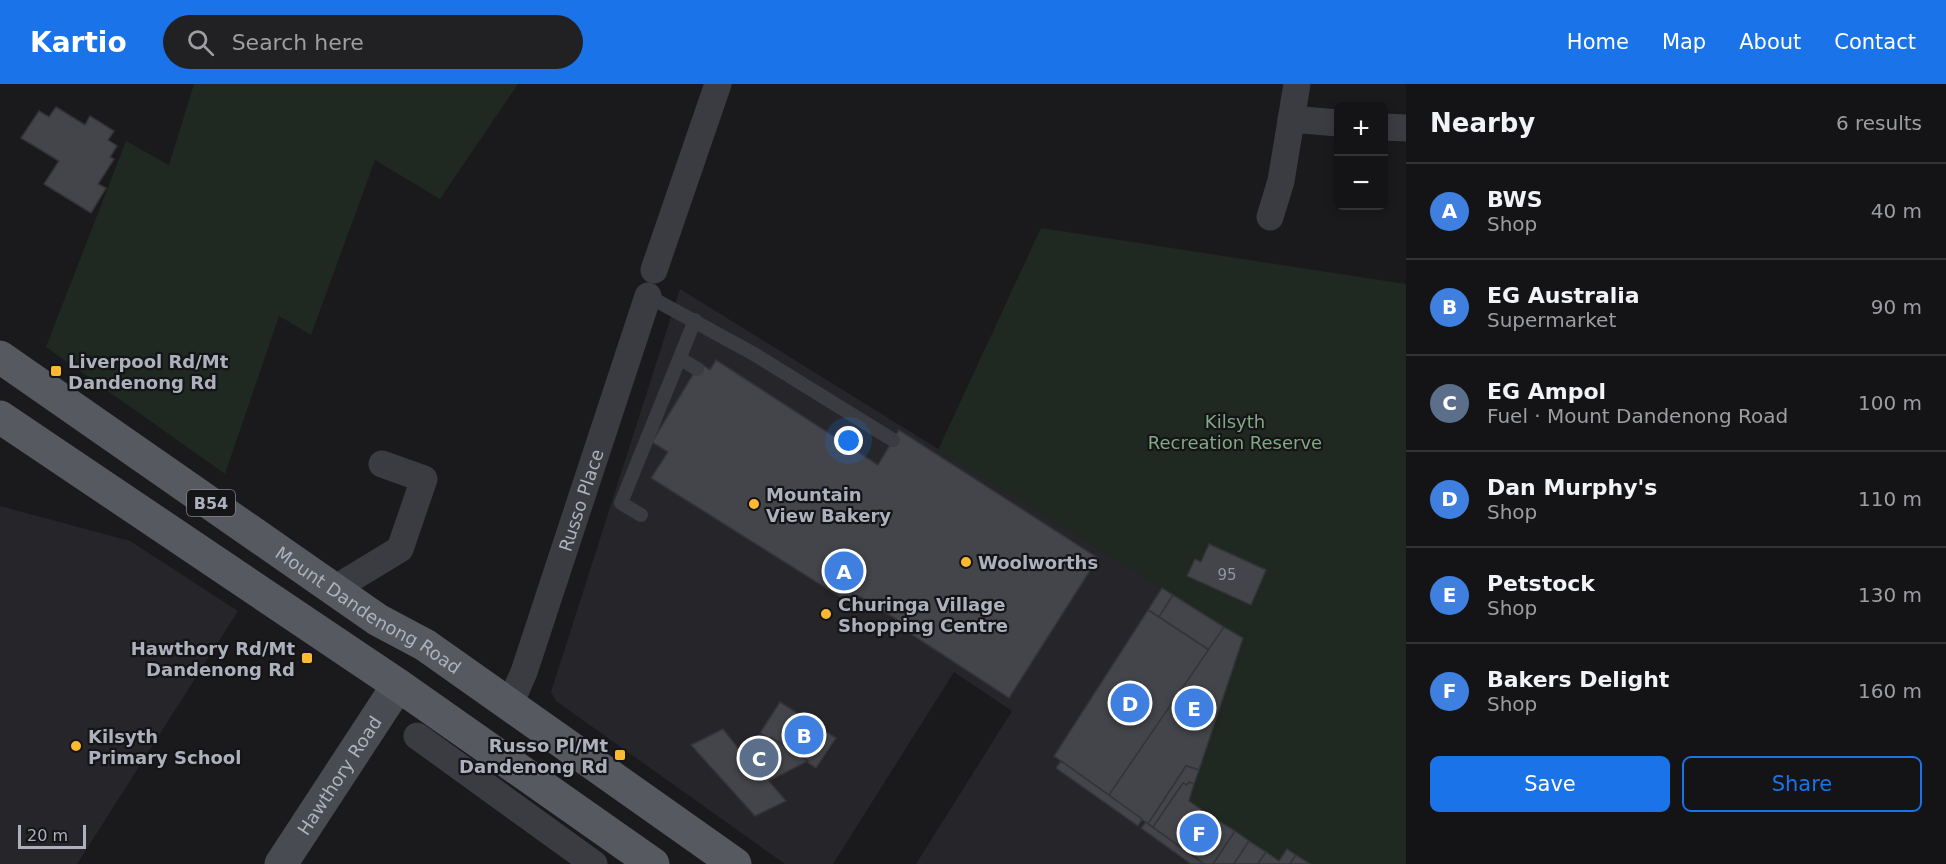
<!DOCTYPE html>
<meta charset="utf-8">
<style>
:root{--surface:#141416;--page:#212123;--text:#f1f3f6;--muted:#9d9ea1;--line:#333335;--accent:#1a73e8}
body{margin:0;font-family:"DejaVu Sans",sans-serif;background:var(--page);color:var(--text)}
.controls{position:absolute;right:18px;top:18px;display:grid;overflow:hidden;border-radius:9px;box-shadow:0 3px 9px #0003}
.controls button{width:54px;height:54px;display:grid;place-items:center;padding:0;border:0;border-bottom:2px solid var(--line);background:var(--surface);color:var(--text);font:30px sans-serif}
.scale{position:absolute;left:18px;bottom:15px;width:68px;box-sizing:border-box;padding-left:6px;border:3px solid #acb1bd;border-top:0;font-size:16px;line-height:21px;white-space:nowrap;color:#acb1bd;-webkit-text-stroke:4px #151518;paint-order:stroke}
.you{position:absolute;left:849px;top:357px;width:21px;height:21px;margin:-15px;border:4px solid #fff;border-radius:50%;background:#1a73e8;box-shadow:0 0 0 9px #1a73e833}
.badge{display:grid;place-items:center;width:39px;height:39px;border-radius:50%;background:var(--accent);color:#fff;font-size:20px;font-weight:700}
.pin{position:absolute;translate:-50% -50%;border:3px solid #fff;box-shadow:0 2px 6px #0006}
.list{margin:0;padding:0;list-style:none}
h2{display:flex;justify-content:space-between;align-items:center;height:78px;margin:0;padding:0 24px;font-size:26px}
h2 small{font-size:20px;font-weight:400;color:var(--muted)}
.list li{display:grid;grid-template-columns:39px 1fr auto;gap:18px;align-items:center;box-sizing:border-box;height:96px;padding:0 24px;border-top:2px solid var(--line)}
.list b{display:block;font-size:22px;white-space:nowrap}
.list p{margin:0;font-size:20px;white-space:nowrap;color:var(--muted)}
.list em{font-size:20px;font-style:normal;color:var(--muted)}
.actions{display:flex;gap:12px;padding:18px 24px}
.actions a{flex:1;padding:14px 0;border:2px solid var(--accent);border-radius:9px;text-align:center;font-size:21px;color:var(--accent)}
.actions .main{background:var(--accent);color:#fff}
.icon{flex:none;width:33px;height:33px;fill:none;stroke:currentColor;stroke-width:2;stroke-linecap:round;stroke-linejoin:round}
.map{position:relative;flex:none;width:1406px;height:780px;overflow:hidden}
header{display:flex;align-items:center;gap:36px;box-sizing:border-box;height:84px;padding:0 30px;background:var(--accent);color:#fff}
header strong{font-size:28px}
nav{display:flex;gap:33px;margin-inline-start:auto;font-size:21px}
.search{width:420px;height:54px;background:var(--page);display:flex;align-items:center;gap:15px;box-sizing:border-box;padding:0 21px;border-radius:33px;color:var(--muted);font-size:22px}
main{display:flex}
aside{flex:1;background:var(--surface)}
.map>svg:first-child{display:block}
</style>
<header>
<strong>Kartio</strong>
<div class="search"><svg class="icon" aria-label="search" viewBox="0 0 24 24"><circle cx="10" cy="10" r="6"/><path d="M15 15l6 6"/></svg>Search here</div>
<nav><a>Home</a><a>Map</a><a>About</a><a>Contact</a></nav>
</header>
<main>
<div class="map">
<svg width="1406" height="780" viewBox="0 0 1406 780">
<rect width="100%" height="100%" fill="#1a1a1d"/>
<g fill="#26262a">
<polygon points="680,205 1243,554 1189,717 1279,776 1287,765 1310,780 916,780 1012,627 954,588 833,780 785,780 556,617 551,608"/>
<polygon points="0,422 130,457 238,527 77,780 0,780"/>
</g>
<g fill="#1f2821">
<polygon points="194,0 518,0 440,115 375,76 311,251 279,232 225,390 46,263 126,57 169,81"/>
<polygon points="1041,144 1406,200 1406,780 1310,780 1279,777 1189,717 1243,554 938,366"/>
</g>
<g fill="#44454a" stroke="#343439" stroke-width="1.5">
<polygon points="56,23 85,41 90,32 114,47 108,56 117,62 110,73 114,75 98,100 106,104 91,129 44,100 59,77 21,54 39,27 49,33"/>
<polygon points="716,276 878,381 899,346 1098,474 1009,614 894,539 896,535 859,512 853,521 651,394 668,368 652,358 700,279 710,286"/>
<polygon points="1209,460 1266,486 1251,521 1187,492 1195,475 1201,478"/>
<polygon points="1162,504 1173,511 1159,533 1148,526"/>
<polygon points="1173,511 1224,543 1209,566 1159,533"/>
<polygon points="1148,526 1209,566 1109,711 1054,672"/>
<polygon points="1224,543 1243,554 1199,686 1186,682 1148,740 1109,711"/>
<polygon points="780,618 836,654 816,684 760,649"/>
<polygon points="723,645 742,669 771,653 808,677 769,697 786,717 755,732 691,661"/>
<polygon points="1061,677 1142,735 1138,742 1056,684"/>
<polygon points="1186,682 1199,686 1194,700 1189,698 1187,701 1183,699 1153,743 1148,740"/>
<polygon points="1189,698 1194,700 1189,717 1202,726 1179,762 1153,743 1183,699 1187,701"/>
<polygon points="1202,726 1219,737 1195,773 1179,762"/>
<polygon points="1219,737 1235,747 1213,780 1204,780 1195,773"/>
<polygon points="1146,738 1148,740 1204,780 1191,780 1141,744"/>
<polygon points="1235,747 1249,757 1234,780 1213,780"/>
<polygon points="1249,757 1266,768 1258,780 1234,780"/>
<polygon points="1287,765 1296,771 1290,780 1258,780 1266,768 1279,777"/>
<polygon points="1296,771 1310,780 1290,780"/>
</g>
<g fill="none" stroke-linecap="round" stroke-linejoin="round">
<g stroke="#3b3c42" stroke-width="14">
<polyline points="648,212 754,270 893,356"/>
<polyline points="681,275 697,285"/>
<polyline points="641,431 621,419 695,236"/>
</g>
<g stroke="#3b3c42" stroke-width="27">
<polyline points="1291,35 1338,39"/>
<polyline points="1384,43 1406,44"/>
<polyline points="1270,133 1281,97 1297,0"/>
<polyline points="654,186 718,0"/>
<polyline points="334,505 400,465 424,395 382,380"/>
<path id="s1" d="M510,620L524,588L648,212"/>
<polyline points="417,652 594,780"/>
</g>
<path stroke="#494b52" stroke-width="33" id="s2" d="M281,780L398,601"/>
<g stroke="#575961" stroke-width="33">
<path id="s3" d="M0,273L378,536L425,561L735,780"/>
<polyline points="0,333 398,601 653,780"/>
</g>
</g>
<g fill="#ffb930" stroke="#151518" stroke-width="2">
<rect x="50" y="281" width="12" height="12" rx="3"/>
<circle cx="754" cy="420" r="6"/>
<circle cx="966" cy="478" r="6"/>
<circle cx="826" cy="530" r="6"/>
<rect x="301" y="568" width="12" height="12" rx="3"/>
<circle cx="76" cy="662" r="6"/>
<rect x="614" y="665" width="12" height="12" rx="3"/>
</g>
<g text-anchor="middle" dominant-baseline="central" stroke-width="4.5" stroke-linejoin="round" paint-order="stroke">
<g font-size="15" fill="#9296a0">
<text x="1227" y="491">95</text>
</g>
<rect fill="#151518" stroke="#7f828c" stroke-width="1.5" x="187" y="406" width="48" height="26" rx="4.5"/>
<g font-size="16" font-weight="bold" fill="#acb1bd">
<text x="211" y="419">B54</text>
</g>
<g font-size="18" font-weight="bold" fill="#acb1bd" stroke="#151518" text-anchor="start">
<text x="68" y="277">Liverpool Rd/Mt<tspan x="68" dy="21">Dandenong Rd</tspan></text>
<text x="766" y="410">Mountain<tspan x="766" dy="21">View Bakery</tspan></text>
<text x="978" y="478">Woolworths</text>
<text x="838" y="520">Churinga Village<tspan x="838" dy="21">Shopping Centre</tspan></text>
<text x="295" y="564" text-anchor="end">Hawthory Rd/Mt<tspan x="295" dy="21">Dandenong Rd</tspan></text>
<text x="88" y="652">Kilsyth<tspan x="88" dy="21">Primary School</tspan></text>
<text x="608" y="661" text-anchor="end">Russo Pl/Mt<tspan x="608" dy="21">Dandenong Rd</tspan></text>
</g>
<g font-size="18" fill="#82a984" stroke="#151518">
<text x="1235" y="337">Kilsyth<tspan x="1235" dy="21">Recreation Reserve</tspan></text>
</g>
<g font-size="18" fill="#acb1bd" stroke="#151518">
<text stroke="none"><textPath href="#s1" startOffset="216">Russo Place</textPath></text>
<text stroke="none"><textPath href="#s3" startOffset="447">Mount Dandenong Road</textPath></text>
<text stroke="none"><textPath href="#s2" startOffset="106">Hawthory Road</textPath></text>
</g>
</g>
</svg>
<div class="controls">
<button>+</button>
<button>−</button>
</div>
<div class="scale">20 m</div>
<div class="you"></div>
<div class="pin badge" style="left:844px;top:487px;background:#3f7fe0">A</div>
<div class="pin badge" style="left:804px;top:651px;background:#3f7fe0">B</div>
<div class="pin badge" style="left:759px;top:674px;background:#5c6f8a">C</div>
<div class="pin badge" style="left:1130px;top:619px;background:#3f7fe0">D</div>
<div class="pin badge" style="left:1194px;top:624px;background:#3f7fe0">E</div>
<div class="pin badge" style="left:1199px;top:749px;background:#3f7fe0">F</div>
</div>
<aside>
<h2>Nearby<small>6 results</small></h2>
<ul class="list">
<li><span class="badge" style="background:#3f7fe0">A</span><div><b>BWS</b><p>Shop</p></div><em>40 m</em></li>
<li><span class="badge" style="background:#3f7fe0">B</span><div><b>EG Australia</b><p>Supermarket</p></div><em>90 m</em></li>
<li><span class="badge" style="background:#5c6f8a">C</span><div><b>EG Ampol</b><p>Fuel · Mount Dandenong Road</p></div><em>100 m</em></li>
<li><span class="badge" style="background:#3f7fe0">D</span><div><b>Dan Murphy's</b><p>Shop</p></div><em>110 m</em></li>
<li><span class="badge" style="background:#3f7fe0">E</span><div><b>Petstock</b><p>Shop</p></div><em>130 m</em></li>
<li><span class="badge" style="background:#3f7fe0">F</span><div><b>Bakers Delight</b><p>Shop</p></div><em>160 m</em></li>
</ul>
<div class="actions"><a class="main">Save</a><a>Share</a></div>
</aside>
</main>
